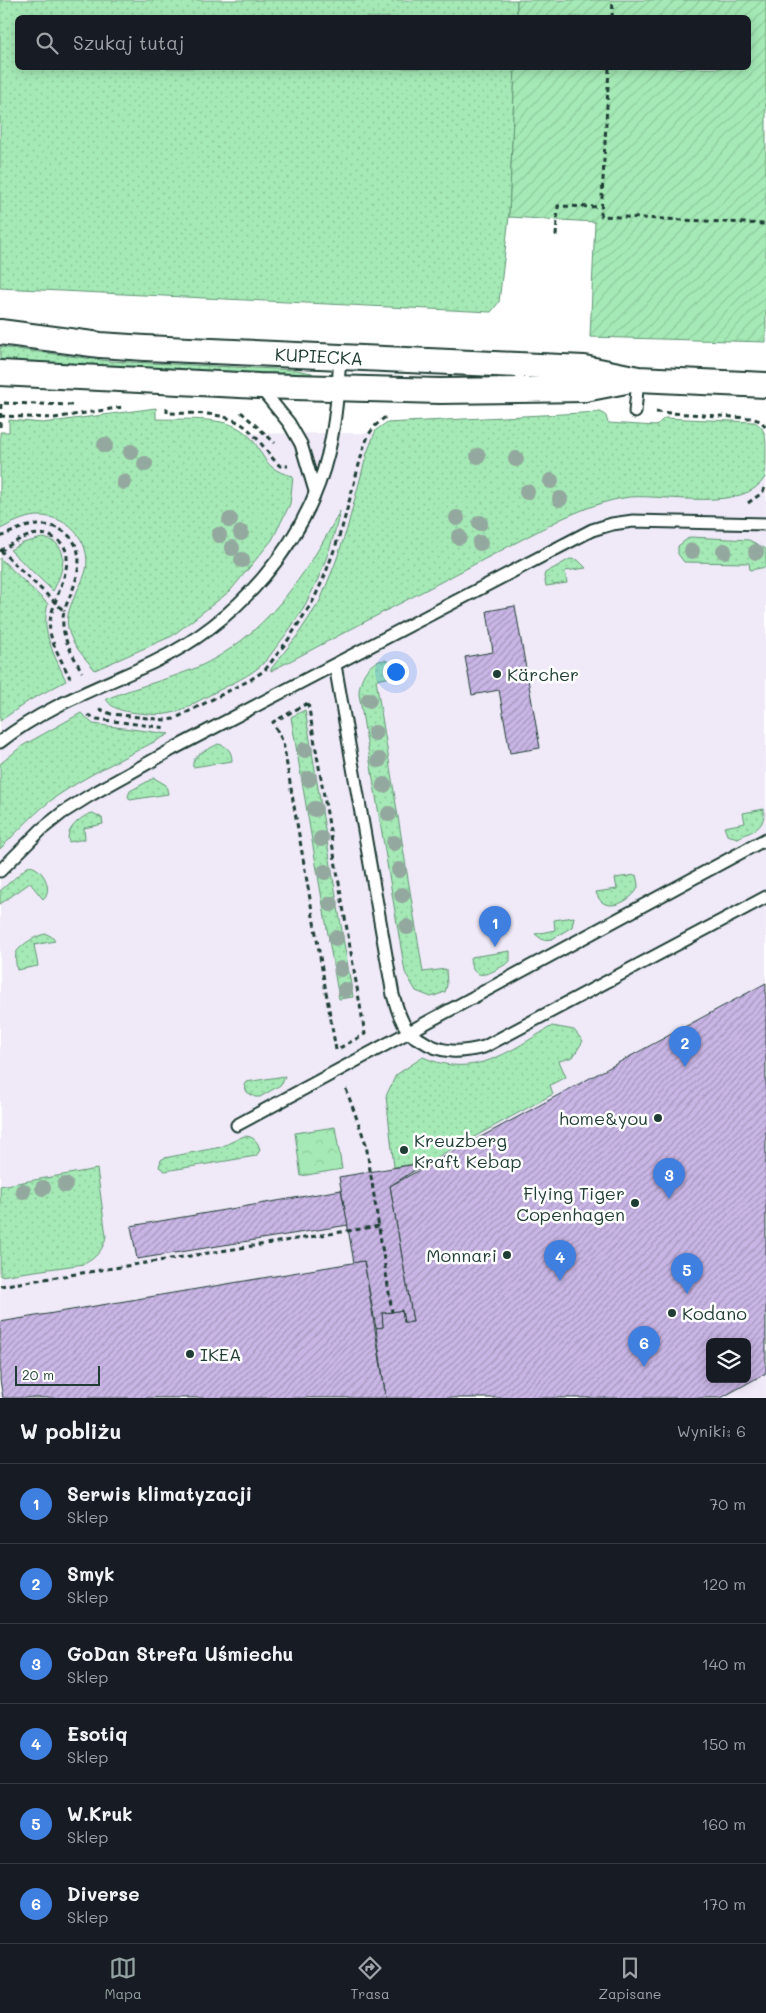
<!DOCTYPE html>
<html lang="pl">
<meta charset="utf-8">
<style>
:root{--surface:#171b24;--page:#20242c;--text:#f1f3f6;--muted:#9ea1a6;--line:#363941;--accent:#92a19f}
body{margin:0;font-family:Mali,sans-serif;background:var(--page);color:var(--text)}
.controls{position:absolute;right:15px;bottom:15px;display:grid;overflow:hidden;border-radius:8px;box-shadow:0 2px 12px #0003}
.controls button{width:45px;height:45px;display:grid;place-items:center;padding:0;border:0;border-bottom:1px solid var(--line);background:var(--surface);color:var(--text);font:25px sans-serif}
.scale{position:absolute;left:15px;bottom:12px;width:85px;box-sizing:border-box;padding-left:5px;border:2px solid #1f3d34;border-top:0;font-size:14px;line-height:18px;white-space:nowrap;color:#1f3d34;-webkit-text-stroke:4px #fff;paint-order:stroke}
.you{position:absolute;left:395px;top:671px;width:18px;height:18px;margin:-12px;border:4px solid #fff;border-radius:50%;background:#1a73e8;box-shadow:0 0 0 8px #1a73e833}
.badge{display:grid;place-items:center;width:32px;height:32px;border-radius:50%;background:var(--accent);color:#fff;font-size:16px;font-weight:700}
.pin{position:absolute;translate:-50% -41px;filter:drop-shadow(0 1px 2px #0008)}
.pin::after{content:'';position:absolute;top:26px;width:18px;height:15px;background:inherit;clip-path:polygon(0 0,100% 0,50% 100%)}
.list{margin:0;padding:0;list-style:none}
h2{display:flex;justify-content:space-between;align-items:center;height:65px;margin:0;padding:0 20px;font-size:21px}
h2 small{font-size:16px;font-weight:400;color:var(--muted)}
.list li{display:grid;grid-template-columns:32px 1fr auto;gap:15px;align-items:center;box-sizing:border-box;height:80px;padding:0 20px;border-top:1px solid var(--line)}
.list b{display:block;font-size:19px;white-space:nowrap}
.list p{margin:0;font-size:16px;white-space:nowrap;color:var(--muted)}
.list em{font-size:16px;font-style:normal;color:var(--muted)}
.icon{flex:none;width:28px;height:28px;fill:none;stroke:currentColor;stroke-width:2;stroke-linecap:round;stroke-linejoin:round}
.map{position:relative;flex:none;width:766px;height:1398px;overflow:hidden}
.search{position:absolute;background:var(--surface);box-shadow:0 2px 12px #0003;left:15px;right:15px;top:15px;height:55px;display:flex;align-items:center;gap:12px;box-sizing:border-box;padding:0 18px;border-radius:8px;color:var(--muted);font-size:19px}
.sheet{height:545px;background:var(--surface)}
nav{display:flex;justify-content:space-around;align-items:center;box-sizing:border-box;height:70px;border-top:1px solid var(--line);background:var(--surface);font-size:14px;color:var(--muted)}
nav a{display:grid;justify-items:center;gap:2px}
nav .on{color:var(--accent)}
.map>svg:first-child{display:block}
</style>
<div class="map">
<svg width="766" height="1398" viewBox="0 0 766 1398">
<defs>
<pattern id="grass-dots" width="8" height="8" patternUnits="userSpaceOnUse" patternTransform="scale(1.25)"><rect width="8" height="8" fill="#a5eab6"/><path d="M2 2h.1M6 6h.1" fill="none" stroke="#8eca9d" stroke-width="1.8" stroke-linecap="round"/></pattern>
<pattern id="park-crowns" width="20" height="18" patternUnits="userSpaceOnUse" patternTransform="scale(1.25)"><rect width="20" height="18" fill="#a5eab6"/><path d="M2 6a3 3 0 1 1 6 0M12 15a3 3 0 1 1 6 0" fill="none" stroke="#8eca9d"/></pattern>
<pattern id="garden-furrows" width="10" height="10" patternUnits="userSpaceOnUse" patternTransform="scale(1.25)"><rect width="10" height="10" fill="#a5eab6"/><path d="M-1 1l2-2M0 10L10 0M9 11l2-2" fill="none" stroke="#8eca9d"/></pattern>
<pattern id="building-hatch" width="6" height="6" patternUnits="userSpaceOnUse" patternTransform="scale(1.25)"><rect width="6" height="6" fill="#cab6e6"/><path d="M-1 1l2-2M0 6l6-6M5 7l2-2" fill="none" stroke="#a395bb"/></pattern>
</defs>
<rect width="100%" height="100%" fill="#fff"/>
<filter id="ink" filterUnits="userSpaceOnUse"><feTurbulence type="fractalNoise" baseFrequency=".02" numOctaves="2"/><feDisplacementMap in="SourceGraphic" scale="10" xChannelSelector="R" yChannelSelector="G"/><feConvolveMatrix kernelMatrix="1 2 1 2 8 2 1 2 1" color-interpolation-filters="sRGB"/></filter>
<g filter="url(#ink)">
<path fill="#efe9f8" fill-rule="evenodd" d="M402,433L766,440V1398H0V434ZM710,1342H747V1379H710Z"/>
<g fill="url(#grass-dots)" stroke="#629475">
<polygon points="0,0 517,0 517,18 18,18 18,68 515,68 509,217 499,302 491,312 0,288"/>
<polygon points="0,347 109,361 296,370 312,373 314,376 314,378 0,363"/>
<path d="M156,408V419C180,420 220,416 240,429C266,445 257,469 293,476L290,504L272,540L230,591L172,636L95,670C85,658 71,644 68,628C64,608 81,589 86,570C92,540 66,514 36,516C23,517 11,524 0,529V432H9V420L43,423Z"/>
<path d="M601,412L606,416L608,423L656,426L664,418L754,422C766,427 766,439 766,451C766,458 766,471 765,477C745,513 666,494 630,497C605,500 584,509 561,519L271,671V669L297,636L320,601L335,564L347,529L367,453L376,430L386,423Z"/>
<path d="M340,511C329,559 311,603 280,642C273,651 267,661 258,668C244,679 224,687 208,696C184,708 175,717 148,714C133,712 114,713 106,699C135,687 167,680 196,668C264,638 307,574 340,511Z"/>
<polygon points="690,537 749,540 766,549 766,567 750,570 749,563 684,562 678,554 678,546"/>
<path d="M42,538C73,542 63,572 53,591L10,550L23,543Z"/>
<path d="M0,558L48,604C40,632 55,656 66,681L30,700L0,721Z"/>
<polygon points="570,559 578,560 586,568 565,571 567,583 546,586 544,576 545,573"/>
<path d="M385,660L391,663L397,676L376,680L423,972L446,969L447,985L445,992L431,997L416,991L405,972L359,694C359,679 368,661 385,660Z"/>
<polygon points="305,710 353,997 339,999 291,717"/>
<path d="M81,713L93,724L169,734C132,754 92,772 57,796C36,811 18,831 0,849V764L22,746Z"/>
<path d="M218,744C227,746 232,751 232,761L193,767C191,754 208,750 218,744Z"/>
<polygon points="154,778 166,785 168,794 130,800 128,796 130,791"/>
<path d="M764,809C765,829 754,830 738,838L727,835L724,827L745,823L743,813Z"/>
<path d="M93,813L102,818L103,824L84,828L85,839L69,842C64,830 82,815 93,813Z"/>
<path d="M30,866C43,868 54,890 43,899L30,883L0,904V891L26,868Z"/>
<path d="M636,875C637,879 638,883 638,887C635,899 603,918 596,892L617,889L615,878Z"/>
<polygon points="574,917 572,927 552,939 543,940 535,934 555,930 554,920"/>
<path d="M47,934L52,937L55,941L34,945L38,966L17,970C16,965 15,958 16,953C20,945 38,934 47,934Z"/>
<path d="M510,951V961L508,963C494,971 473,986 470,959L471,957Z"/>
<path d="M552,1026L574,1030L583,1041L573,1057L559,1061L566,1077L550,1085L553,1094L428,1162L394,1167L386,1096L396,1075L423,1057C474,1080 510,1051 552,1026Z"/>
<polygon points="285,1076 282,1084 260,1097 255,1097 247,1092 244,1085 246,1082"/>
<path d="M244,1136C253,1136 258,1141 260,1150L256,1156L165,1171L159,1167L161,1160L164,1158L221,1147Z"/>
<path d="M97,1169L106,1236C104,1249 96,1258 84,1264L0,1276V1186Z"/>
</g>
<polygon fill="url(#park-crowns)" stroke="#629475" points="335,1127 342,1169 301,1176 295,1133"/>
<polygon fill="url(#garden-furrows)" stroke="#629475" points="517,0 766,0 766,342 590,337 595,222 509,217 515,68 748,68 748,18 517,17"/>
<g fill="url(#building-hatch)" stroke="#1f3d34" fill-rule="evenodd">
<polygon points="515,606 540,748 510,753 499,690 472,695 465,657 493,652 487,611"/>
<path d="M766,983V1373L721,1398H386L376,1328L383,1327L382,1313L392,1312L402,1310L404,1322H413L390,1186ZM710,1342H747V1379H710Z"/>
<polygon points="428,1162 390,1186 413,1322 404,1322 402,1310 392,1312 382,1313 383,1327 376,1328 364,1261 354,1263 339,1177"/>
<polygon points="341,1190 348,1225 137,1259 131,1226"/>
<polygon points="364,1261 386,1398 3,1398 0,1380 0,1322"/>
</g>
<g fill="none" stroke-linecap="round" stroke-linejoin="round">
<defs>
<g id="lane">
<polyline points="259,386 289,423 301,444 315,491"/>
<polyline points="635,412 638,379"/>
<path d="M335,665L393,995C397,1008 400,1020 408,1031C411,1035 416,1038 421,1040C441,1054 461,1053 484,1047L766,897"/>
<path d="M0,742C47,705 101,687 154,662C236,623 306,544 328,454C336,422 338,389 340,356"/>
<polyline points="0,871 42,829 62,813 89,796 173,749 592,530 612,524 633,521 766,524"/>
<polyline points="237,1125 766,839"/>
</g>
<g id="street">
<polyline points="0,332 100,345 145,348 584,368 638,379 766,385"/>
<polyline points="0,373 259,386 440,391 585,389 626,381"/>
</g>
</defs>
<use href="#lane" stroke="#1f3d34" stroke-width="15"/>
<use href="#street" stroke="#1f3d34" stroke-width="28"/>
<g stroke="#1f3d34" stroke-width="3" stroke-dasharray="5 4" stroke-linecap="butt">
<polyline points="612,18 613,0"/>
<polyline points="609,68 601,216 766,224"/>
<polyline points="556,236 558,206 602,207"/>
<path d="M167,408V413C193,414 228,410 249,430C261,441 268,455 280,466H288"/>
<polyline points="241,412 275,443"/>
<polyline points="656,412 750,418 761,421 766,428"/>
<polyline points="0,416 54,418 123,407"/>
<polyline points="0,427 1,403 74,405"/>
<polyline points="748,503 762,493 766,486"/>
<path d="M0,537C9,533 19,528 29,526C62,520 86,541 77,575C75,587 68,599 64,611"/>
<path d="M0,550L64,611C59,635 71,651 82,672"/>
<path d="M0,551C18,540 36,527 56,539C86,556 45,605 50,632C53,647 63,663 70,678"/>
<polygon points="308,703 365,1034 336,1050 283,742 273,722"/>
<polyline points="99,709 111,714 166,720 174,719 250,680 265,670 288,640 313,601 325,575 342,528 364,446 369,434 375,426 384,418 387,418"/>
<polyline points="88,715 97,719 167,728"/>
<polyline points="346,1089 366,1144 392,1312"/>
<polyline points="0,1286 379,1226"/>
</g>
<use href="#lane" stroke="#fff" stroke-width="11"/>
<use href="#street" stroke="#fff" stroke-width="24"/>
</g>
<g fill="#93a89e">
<circle cx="105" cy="445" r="8"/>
<circle cx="131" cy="452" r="8"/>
<circle cx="478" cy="456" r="8"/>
<circle cx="516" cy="459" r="8"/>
<circle cx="145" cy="464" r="8"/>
<circle cx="551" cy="481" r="8"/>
<circle cx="124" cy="482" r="8"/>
<circle cx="527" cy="492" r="8"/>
<circle cx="560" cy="499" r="8"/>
<circle cx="457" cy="518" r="8"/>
<circle cx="230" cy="520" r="8"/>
<circle cx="480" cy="523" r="8"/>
<circle cx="241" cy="533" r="8"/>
<circle cx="219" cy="535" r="8"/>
<circle cx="459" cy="537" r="8"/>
<circle cx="480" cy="543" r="8"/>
<circle cx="232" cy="548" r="8"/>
<circle cx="692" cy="551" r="8"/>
<circle cx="724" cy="551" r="8"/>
<circle cx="756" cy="552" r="8"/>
<circle cx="242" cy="560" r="8"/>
<circle cx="369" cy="700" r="8"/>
<circle cx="375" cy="733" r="8"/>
<circle cx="305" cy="750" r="8"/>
<circle cx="379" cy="760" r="8"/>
<circle cx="309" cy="779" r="8"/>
<circle cx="384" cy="785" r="8"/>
<circle cx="315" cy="809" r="8"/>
<circle cx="389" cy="814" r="8"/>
<circle cx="321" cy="839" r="8"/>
<circle cx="394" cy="843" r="8"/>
<circle cx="399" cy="870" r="8"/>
<circle cx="325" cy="872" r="8"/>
<circle cx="402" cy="895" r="8"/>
<circle cx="331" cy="904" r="8"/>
<circle cx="407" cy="927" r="8"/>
<circle cx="336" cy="938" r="8"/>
<circle cx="341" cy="969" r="8"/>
<circle cx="345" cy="990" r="8"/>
<circle cx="65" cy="1185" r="8"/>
<circle cx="43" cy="1188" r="8"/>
<circle cx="23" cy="1191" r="8"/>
</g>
</g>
<g fill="#1f3d34" stroke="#fff" stroke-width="2">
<circle cx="497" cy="674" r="5"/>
<circle cx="658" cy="1118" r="5"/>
<circle cx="404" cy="1150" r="5"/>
<circle cx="635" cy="1203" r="5"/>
<circle cx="507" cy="1255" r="5"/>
<circle cx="672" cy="1313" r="5"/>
<circle cx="190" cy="1354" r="5"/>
</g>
<g text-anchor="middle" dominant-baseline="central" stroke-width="5" stroke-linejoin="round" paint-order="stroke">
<g font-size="18" fill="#1f3d34" stroke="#fff">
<text transform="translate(319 356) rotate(3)">KUPIECKA</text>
</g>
<g font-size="18" fill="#1f3d34" stroke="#fff" text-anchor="start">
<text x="507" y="674">Kärcher</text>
<text x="648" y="1118" text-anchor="end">home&amp;you</text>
<text x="414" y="1140">Kreuzberg<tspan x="414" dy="21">Kraft Kebap</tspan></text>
<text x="625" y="1193" text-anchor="end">Flying Tiger<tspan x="625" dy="21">Copenhagen</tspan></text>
<text x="497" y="1255" text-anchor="end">Monnari</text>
<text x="682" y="1313">Kodano</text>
<text x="200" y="1354">IKEA</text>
</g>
</g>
</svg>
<div class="controls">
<button><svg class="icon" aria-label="layers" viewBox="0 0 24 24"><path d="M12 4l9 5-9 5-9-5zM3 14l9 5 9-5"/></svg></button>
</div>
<div class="scale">20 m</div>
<div class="you"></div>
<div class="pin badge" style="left:495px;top:947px;background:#3f7fe0">1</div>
<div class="pin badge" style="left:685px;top:1067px;background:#3f7fe0">2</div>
<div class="pin badge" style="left:669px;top:1199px;background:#3f7fe0">3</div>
<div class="pin badge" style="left:560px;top:1281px;background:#3f7fe0">4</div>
<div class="pin badge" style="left:687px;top:1294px;background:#3f7fe0">5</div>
<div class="pin badge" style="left:644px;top:1367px;background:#3f7fe0">6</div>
<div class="search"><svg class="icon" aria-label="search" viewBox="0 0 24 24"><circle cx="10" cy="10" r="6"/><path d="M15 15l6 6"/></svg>Szukaj tutaj</div>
</div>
<section class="sheet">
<h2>W pobliżu<small>Wyniki: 6</small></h2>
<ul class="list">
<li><span class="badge" style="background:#3f7fe0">1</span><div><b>Serwis klimatyzacji</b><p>Sklep</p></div><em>70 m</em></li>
<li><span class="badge" style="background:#3f7fe0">2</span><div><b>Smyk</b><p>Sklep</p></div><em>120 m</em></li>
<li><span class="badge" style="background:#3f7fe0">3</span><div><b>GoDan Strefa Uśmiechu</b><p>Sklep</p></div><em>140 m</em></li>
<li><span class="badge" style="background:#3f7fe0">4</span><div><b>Esotiq</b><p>Sklep</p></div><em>150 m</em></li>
<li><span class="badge" style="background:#3f7fe0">5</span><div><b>W.Kruk</b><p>Sklep</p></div><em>160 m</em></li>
<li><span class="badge" style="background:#3f7fe0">6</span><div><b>Diverse</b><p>Sklep</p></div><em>170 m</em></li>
</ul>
</section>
<nav>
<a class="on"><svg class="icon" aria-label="map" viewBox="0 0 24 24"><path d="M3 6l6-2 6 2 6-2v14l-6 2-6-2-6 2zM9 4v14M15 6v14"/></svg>Mapa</a>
<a><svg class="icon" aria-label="directions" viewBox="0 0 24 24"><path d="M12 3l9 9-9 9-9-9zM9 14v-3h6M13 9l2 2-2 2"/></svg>Trasa</a>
<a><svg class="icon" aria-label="saved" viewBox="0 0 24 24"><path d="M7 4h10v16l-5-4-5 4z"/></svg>Zapisane</a>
</nav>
